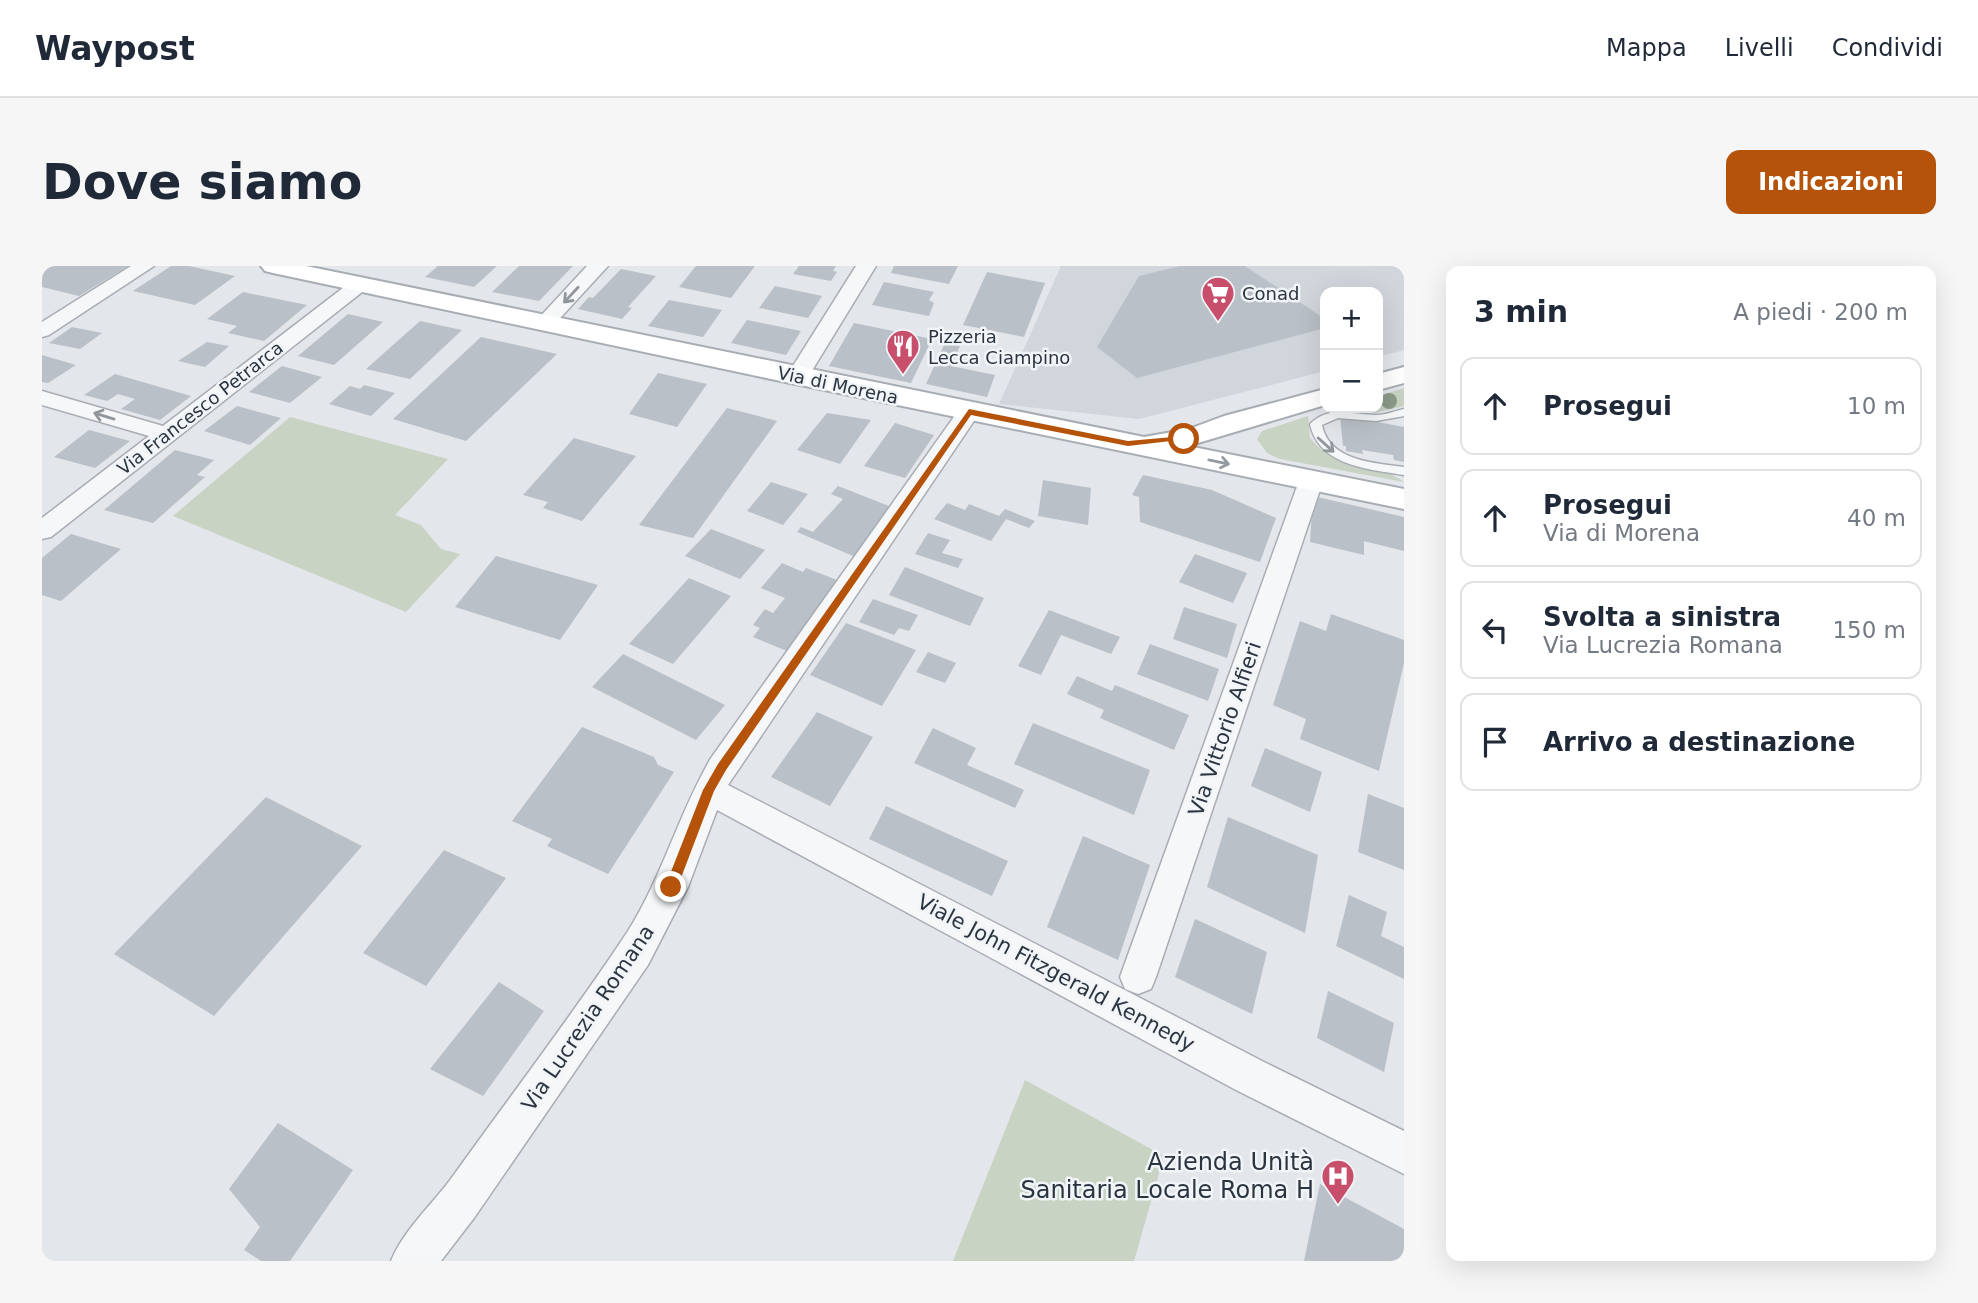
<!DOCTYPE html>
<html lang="it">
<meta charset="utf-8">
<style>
:root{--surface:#fff;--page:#f6f6f7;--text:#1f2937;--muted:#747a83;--line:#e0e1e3;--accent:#b45309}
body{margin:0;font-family:"DejaVu Sans",sans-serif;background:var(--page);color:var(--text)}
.controls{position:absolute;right:21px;top:21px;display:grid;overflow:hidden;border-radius:14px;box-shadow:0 7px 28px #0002}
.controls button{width:63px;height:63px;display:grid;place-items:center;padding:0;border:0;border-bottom:2px solid var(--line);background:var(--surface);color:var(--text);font:35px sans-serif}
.stop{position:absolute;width:21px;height:21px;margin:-16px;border:5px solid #b45309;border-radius:50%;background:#fff}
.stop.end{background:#b45309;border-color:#fff;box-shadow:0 2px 7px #0008}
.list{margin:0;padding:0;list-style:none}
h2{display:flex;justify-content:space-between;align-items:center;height:91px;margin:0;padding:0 28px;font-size:30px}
h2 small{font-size:23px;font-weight:400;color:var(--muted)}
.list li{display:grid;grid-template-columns:46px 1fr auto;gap:21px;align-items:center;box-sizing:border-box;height:98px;margin:0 14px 14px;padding:0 14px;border:2px solid var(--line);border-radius:14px}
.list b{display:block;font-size:26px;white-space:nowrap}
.list p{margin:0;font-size:23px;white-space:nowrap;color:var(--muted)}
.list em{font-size:23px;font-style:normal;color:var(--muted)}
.icon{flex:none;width:38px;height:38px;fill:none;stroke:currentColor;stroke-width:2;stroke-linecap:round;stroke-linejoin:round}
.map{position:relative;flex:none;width:1362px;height:995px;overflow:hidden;border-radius:14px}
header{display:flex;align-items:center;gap:42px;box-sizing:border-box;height:98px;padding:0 35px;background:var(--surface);border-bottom:2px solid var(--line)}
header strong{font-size:33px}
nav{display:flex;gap:38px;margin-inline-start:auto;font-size:24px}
.intro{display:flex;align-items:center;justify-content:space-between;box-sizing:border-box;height:168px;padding:0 42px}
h1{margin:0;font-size:49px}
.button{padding:18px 32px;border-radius:14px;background:var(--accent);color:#fff;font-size:24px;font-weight:700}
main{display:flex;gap:42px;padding:0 42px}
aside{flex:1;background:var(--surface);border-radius:14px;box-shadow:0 7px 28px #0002}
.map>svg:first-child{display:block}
</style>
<header>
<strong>Waypost</strong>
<nav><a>Mappa</a><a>Livelli</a><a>Condividi</a></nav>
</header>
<div class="intro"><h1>Dove siamo</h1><a class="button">Indicazioni</a></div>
<main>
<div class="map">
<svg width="1362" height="995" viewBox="0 0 1362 995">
<rect width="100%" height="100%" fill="#e3e6ea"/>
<polygon fill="#d1d6dc" points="1019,0 1362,0 1362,84 1336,91 1336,26 1283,26 1283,105 1097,153 957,138"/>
<g fill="#c9d3c4">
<polygon points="1362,122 1362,140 1328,148 1286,144 1336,142 1336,130"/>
<path d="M1266,150L1268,172C1292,203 1334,195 1362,216L1238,193L1225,187L1215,173L1220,165Z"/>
<polygon points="248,151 406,193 353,249 379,259 399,283 418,288 364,346 131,250"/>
<polygon points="983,814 1122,890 1092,995 911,995"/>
</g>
<g fill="#bac0c7">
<polygon points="0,0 86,0 37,30 0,21"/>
<polygon points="129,0 147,0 193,10 153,39 91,25"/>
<polygon points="396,0 455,0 432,21 383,11"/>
<polygon points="477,0 531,0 497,35 450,26"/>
<polygon points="654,0 713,0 689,32 637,21"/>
<polygon points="757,0 794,0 791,5 795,6 789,15 751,8"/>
<polygon points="852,0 916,0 907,18 849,7"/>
<polygon points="1138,0 1203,0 1283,53 1283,62 1095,112 1055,81 1097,10"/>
<polygon points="579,3 614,10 586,41 590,42 580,53 536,43 547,31 551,32"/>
<polygon points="945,6 1003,17 982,71 921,59"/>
<polygon points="842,16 892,26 887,34 892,37 887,50 830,39"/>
<polygon points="733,20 780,30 766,52 717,42"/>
<polygon points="201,26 265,39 222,75 186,67 195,60 165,53"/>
<polygon points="627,34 680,44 661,71 606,60"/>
<polygon points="306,48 341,56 292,99 256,90"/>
<polygon points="705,54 759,65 744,89 689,77"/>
<polygon points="378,55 420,64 368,113 324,103"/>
<polygon points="812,57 890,73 869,117 787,100"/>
<polygon points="30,61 60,67 38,83 7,77"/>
<polygon points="439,71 515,88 424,175 351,153"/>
<polygon points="165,76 187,80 163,101 136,95"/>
<polygon points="903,77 918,80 909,100 953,109 945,131 884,118"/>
<polygon points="0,89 34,99 6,117 0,116"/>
<polygon points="240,100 280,111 248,137 207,126"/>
<polygon points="616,107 665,118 635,161 587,148"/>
<polygon points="73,108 149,130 118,154 79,143 93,133 76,128 65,135 42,129"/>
<polygon points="322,119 353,127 329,150 287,138 308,120 318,123"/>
<polygon points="195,140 239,152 208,179 162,165"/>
<polygon points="685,142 735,155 651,272 597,259"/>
<polygon points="785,147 829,154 798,198 755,184"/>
<polygon points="1298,149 1362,161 1362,196 1352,194 1351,189 1320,184 1321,188 1304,185 1304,180 1301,180"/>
<polygon points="853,157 892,169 863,212 822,200"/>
<polygon points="47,164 88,175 53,202 12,191"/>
<polygon points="532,172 594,190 540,255 501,242 506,236 481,229"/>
<polygon points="133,184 172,194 155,209 163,211 111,257 62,244"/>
<polygon points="1101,209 1170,224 1234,252 1218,296 1098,256 1097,231 1090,229"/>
<polygon points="1001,214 1049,222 1046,259 996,250"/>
<polygon points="729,216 766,228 741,259 705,245"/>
<polygon points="796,220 852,242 811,290 755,266 759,261 771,266 801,233 789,228"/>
<polygon points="1271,230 1362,251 1362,285 1322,275 1322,289 1268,276"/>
<polygon points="905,237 923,244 927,238 957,250 963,243 993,255 987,262 964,253 949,275 892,253"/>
<polygon points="669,263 723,284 698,313 643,290"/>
<polygon points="886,267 908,274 900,287 921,293 916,302 873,288"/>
<polygon points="29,268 79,283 19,335 0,329 0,292"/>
<polygon points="1153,288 1205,307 1191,337 1137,316"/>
<polygon points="454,290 556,319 518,374 413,341"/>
<polygon points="740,297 761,306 764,302 803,317 752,388 711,371 718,362 711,359 723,343 731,347 743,332 719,322"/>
<polygon points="863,301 942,332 928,360 847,329"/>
<polygon points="647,312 689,330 631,398 587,378"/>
<polygon points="831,333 876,349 867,365 857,362 852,369 817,356"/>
<polygon points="1142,341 1195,358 1185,392 1131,373"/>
<polygon points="1007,344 1078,371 1069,388 1019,369 999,409 976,400"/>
<polygon points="1289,348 1362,374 1362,397 1337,505 1258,473 1264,453 1231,439 1258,355 1284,365"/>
<polygon points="804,357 874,384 840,440 768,409"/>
<polygon points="1108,378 1177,403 1166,435 1095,408"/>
<polygon points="886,386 914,397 903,417 874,406"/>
<polygon points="581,388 683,439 654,474 550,421"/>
<polygon points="1035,410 1070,425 1073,419 1147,449 1132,484 1058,452 1062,444 1025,428"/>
<polygon points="775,446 831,471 788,540 729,511"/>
<polygon points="991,457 1108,504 1092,549 972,498"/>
<polygon points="540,461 612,491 616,499 632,506 566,608 505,580 510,573 470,555"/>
<polygon points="891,462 934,482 925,499 982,524 973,542 872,497"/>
<polygon points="1223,482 1280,506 1268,546 1209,520"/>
<polygon points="1326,528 1362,542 1362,604 1316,586"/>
<polygon points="224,531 320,580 172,750 72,688"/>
<polygon points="844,540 966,595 950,630 827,573"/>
<polygon points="1186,551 1276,589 1263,667 1165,621"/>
<polygon points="1041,570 1108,599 1076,694 1005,661"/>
<polygon points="402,584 464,612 384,720 321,687"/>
<polygon points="1307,629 1345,646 1339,670 1362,681 1362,713 1294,680"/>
<polygon points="1153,653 1225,686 1210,748 1133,711"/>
<polygon points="457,716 502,745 441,830 388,803"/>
<polygon points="1286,725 1352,757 1342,806 1275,772"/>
<polygon points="236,857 311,904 248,995 219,995 202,984 218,961 187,923"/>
<polygon points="1278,918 1362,963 1362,995 1262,995"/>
</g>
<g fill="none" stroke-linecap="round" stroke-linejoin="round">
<defs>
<path id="lane" d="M1362,143V150L1334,155L1296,152L1280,159C1287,195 1332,197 1362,201V209C1326,203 1277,200 1268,158C1287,139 1310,149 1334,149C1344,149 1353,145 1362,143Z"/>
<g id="street">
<polygon points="89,0 112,0 7,69 0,71 0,56"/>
<polygon points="545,0 566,0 509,62 495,62 492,58 495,54"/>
<polygon points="814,0 834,0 763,116 747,116 744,111"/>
<polygon points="317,13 324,15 327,19 324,23 9,271 0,273 0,252 107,170 0,139 0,125 121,160 310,15"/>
<path d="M927,139L935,141L938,146L686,519L1222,796L1362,865V908L1194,824L675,544L646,621L606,699L432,952L399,995H349C362,963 391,938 411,910C467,832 525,756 578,677C618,620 634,552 669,492L919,141Z"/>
<polygon points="1269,207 1278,210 1281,215 1114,711 1109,723 1096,728 1083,723 1078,711 1257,215 1260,210"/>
</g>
<g id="secondary">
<polygon points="219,0 264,0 1102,171 1147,163 1182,150 1283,123 1283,139 1146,180 1362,223 1362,243 729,113 231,7 223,5"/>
<polygon points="1362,101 1362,117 1336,124 1336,108"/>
</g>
</defs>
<use href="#lane" stroke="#a8adb4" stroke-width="3"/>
<use href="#street" stroke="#a8adb4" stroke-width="3"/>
<use href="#secondary" stroke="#a8adb4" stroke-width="4"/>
<use href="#lane" fill="#f5f7f8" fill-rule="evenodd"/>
<use href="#street" fill="#f5f7f8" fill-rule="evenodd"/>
<use href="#secondary" fill="#fff" fill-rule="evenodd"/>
</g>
<circle fill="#8b9a89" cx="1347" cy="135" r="8"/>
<defs><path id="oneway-shaft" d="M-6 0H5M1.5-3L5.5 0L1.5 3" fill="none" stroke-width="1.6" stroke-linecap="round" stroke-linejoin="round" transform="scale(1.75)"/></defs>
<g stroke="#90969c">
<use href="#oneway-shaft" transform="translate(529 29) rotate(133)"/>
<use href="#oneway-shaft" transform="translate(62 150) rotate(-163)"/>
<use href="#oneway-shaft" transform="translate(1284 179) rotate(42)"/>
</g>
<use stroke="#959aa0" href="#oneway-shaft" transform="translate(1177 196) rotate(12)"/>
<polygon fill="#b45309" points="927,143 1086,175 1142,170 1146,173 1086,180 929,149 684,504 672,525 634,625 625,625 623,621 661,524 676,498"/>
<defs>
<symbol id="supermarket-pin" viewBox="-11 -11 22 30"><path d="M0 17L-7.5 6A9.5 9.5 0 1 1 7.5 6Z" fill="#c84f6c" stroke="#f2f5f7"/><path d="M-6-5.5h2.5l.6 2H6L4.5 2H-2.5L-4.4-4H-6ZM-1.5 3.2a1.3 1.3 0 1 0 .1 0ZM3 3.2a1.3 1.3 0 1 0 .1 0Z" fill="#fff"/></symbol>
<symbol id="restaurant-pin" viewBox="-11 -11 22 30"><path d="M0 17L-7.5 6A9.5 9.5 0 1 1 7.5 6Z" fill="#c84f6c" stroke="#f2f5f7"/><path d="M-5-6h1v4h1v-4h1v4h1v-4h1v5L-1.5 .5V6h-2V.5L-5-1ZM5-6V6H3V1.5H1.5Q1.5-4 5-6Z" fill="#fff"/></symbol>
<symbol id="hospital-pin" viewBox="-11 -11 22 30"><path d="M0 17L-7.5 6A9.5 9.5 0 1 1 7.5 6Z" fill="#c84f6c" stroke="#f2f5f7"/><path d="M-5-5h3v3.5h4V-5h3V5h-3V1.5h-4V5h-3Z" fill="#fff"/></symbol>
</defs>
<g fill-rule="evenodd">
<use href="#supermarket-pin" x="1157" y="8" width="38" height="52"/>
<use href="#restaurant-pin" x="842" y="61" width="38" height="52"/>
<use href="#hospital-pin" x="1277" y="891" width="38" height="52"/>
</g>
<g text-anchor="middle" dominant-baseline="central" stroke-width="5" stroke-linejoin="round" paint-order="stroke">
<g font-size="18" fill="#2b3541" stroke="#f2f5f7" text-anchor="start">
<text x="1200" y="27">Conad</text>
<text x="886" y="70">Pizzeria<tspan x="886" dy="21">Lecca Ciampino</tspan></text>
</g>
<g font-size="18" fill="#2b3541" stroke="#f2f5f7">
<text transform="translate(796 119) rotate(12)">Via di Morena</text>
<text transform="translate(158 142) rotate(-38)">Via Francesco Petrarca</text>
</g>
<g font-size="21" fill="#2b3541" stroke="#f2f5f7">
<text transform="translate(1183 463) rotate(-71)">Via Vittorio Alfieri</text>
<text transform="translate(1014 707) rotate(28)">Viale John Fitzgerald Kennedy</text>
<text transform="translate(546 752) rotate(-56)">Via Lucrezia Romana</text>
</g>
<g font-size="24" fill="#2b3541" stroke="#f2f5f7" text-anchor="end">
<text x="1272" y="896">Azienda Unità<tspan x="1272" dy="28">Sanitaria Locale Roma H</tspan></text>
</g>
</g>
</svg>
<div class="controls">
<button>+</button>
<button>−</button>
</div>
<div class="stop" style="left:1142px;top:173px"></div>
<div class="stop end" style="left:629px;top:621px"></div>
</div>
<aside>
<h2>3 min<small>A piedi · 200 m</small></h2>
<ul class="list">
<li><svg class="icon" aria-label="ahead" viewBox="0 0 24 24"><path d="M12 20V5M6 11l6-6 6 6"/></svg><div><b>Prosegui</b></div><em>10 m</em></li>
<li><svg class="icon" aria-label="ahead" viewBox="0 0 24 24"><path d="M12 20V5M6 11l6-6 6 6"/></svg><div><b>Prosegui</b><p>Via di Morena</p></div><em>40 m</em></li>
<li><svg class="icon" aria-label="left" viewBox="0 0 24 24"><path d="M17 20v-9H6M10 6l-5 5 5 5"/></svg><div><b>Svolta a sinistra</b><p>Via Lucrezia Romana</p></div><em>150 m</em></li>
<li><svg class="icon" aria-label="arrive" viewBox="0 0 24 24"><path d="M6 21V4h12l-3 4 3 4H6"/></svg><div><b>Arrivo a destinazione</b></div></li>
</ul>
</aside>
</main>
